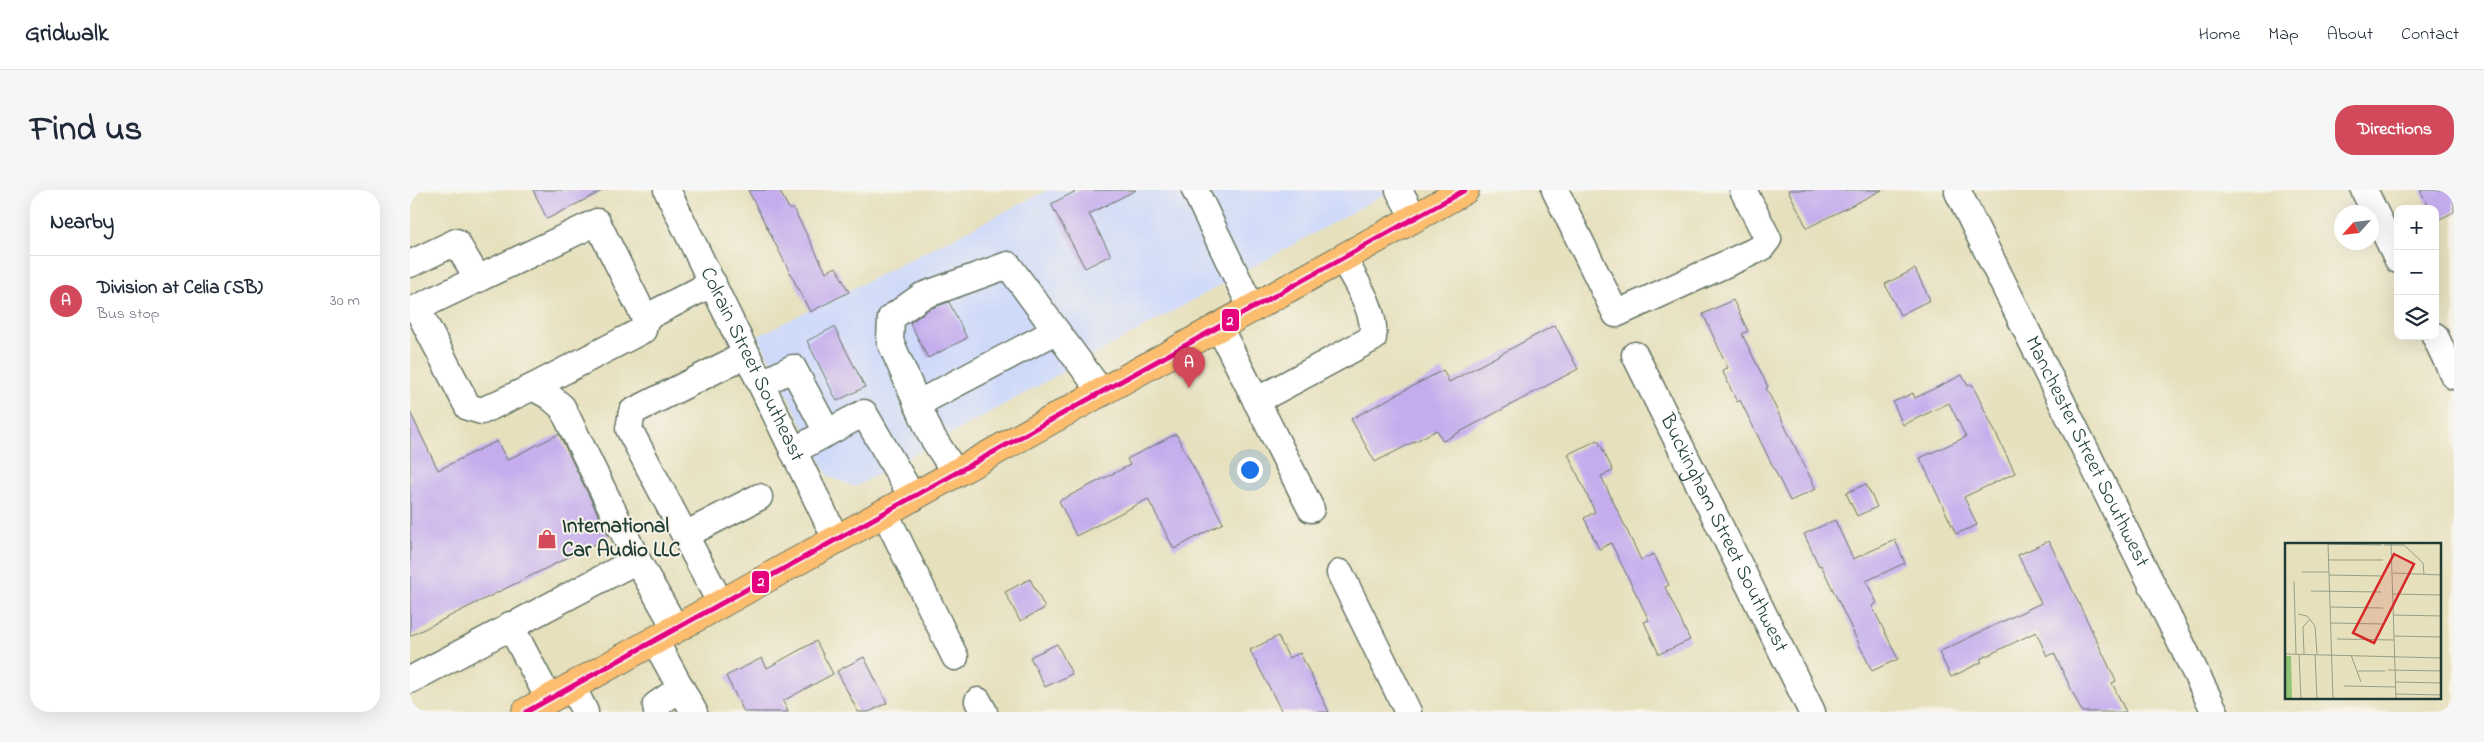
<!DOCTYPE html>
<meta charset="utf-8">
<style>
:root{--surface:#fff;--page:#f6f6f7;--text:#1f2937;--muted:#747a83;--line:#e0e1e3;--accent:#d1495b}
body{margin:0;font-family:"Indie Flower",sans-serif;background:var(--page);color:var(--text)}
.controls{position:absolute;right:15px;top:15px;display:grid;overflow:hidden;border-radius:10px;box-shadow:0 5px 20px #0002}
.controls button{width:45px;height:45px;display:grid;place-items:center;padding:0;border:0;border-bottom:1px solid var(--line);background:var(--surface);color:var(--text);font:25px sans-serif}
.compass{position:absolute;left:1924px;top:15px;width:45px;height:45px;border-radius:50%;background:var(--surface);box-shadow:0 5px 20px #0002;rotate:243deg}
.you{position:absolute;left:839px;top:279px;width:18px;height:18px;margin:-12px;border:4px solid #fff;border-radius:50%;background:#1a73e8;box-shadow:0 0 0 8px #1a73e833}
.badge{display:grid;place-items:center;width:32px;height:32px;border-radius:50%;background:var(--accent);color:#fff;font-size:16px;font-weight:700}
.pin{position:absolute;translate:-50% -41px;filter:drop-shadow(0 1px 2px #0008)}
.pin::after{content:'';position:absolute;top:26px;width:18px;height:15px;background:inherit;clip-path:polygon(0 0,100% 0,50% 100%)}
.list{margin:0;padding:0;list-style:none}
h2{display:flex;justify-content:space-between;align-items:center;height:65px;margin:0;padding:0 20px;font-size:21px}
h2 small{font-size:16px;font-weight:400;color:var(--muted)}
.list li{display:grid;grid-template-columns:32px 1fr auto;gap:15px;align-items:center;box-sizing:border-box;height:90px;padding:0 20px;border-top:1px solid var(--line)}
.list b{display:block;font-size:19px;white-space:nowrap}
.list p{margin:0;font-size:16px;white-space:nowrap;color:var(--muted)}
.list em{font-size:16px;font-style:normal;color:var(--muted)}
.icon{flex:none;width:28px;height:28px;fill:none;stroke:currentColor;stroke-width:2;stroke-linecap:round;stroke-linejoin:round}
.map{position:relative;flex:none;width:2044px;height:522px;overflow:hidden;border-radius:20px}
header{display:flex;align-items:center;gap:30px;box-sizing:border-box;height:70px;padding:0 25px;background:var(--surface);border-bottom:1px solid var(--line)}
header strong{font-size:24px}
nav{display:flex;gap:28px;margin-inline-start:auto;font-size:18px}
.intro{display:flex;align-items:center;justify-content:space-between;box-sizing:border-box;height:120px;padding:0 30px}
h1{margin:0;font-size:35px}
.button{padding:12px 22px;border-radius:20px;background:var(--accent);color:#fff;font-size:18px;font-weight:700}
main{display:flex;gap:30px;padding:0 30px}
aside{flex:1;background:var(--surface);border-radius:20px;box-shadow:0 5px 20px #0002}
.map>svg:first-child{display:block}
</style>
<header>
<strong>Gridwalk</strong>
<nav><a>Home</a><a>Map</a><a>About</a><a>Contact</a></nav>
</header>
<div class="intro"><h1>Find us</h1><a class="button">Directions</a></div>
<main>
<aside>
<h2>Nearby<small></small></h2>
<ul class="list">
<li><span class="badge">A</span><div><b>Division at Celia (SB)</b><p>Bus stop</p></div><em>30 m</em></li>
</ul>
</aside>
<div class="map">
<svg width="2044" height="522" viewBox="0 0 2044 522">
<rect width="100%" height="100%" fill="#f7f3e8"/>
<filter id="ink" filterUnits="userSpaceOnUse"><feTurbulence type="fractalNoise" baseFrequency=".02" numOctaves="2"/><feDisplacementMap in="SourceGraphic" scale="10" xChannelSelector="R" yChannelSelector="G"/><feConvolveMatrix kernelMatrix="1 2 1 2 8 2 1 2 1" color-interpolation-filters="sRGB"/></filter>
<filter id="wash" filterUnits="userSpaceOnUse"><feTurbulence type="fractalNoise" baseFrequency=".0096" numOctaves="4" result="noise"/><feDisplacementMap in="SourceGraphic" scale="20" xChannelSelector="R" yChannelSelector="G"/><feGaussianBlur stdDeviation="1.12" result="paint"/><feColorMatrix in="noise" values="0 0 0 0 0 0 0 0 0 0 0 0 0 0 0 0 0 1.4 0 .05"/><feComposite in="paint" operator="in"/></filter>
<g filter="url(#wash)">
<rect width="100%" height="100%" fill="#e6e0bd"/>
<polygon fill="#cfdafa" points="638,0 982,0 445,297 418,286 348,146"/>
<g id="blocks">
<g fill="#c5aded">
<polygon points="123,0 194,0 137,29"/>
<polygon points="338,0 369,0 380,20 383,18 416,82 426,77 439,102 400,122"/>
<polygon points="668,0 726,0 679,24 701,65 675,78 641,14"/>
<polygon points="1378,0 1472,0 1397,38"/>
<polygon points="2010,0 2044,0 2044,22 2026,31 2025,19 2020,19"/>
<polygon points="1505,79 1520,110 1490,125 1475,94"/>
<polygon points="1323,110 1338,141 1332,144 1358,197 1356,198 1406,299 1380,311 1330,210 1327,212 1312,180 1318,178 1293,124"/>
<polygon points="539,112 557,148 518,168 500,133 519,119"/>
<polygon points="1145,135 1168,179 1033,251 1027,240 965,272 941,229 1033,180 1039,192"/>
<polygon points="424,137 455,197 427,211 397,151"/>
<polygon points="1552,185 1558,196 1562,194 1605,283 1554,307 1567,335 1546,344 1510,268 1556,247 1539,213 1493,235 1483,212 1503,203 1505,208"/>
<polygon points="0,222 28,280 87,251 97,270 149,244 199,347 0,446"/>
<polygon points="766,244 813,333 764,359 738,309 666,346 649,311 720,275 717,269"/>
<polygon points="1188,250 1203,281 1191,286 1231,370 1244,364 1259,395 1255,397 1280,450 1249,464 1234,432 1239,430 1201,353 1189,359 1174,328 1185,322 1158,264"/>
<polygon points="1456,294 1467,317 1447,326 1436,303"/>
<polygon points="1425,330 1443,369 1485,350 1495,373 1456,391 1467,413 1462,416 1488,469 1462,481 1411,375 1409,376 1394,344"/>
<polygon points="1639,351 1706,491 1702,493 1716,522 1672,522 1644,463 1637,466 1626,442 1570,469 1572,472 1541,487 1529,462 1631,413 1608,365"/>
<polygon points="620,389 635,418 610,431 595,402"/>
<polygon points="868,446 879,468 890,463 919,522 872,522 840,460"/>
<polygon points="406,451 423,484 373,511 378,522 334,522 316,486 352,468 357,478"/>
<polygon points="647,454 662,484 635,497 620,467"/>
<polygon points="454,467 477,513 459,522 448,522 427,481"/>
</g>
</g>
</g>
<g filter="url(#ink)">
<use href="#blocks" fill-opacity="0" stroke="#657664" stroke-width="1"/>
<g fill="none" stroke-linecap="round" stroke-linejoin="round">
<defs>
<g id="minor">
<path id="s1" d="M257,0L426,349"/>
<polyline points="785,0 842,119"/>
<polyline points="989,0 1004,28"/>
<polyline points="1145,0 1206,124 1351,58 1358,49 1333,0"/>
<polyline points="1954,0 1988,70"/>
<path id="s2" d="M1548,2L1805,522"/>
<polyline points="0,74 46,52 68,89"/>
<polyline points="235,128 187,32 7,118 58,217 72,221 123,197 233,140 235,128 303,93"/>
<polyline points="809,137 901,319"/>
<polyline points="2025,146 2044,186"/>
<path id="s3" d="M1225,165L1402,522"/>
<polyline points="351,194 383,178 417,242"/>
<polyline points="123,197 139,206 152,217 227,370"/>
<path d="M846,211L963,148C966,120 946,93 933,68"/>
<polyline points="507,214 646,141"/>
<polyline points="383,261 454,223 503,308"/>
<polyline points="546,284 521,245 480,151 481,128 512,106 598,75 692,203"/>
<polyline points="475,323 545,467"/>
<polyline points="275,345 349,307"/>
<polyline points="930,383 998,522"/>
<polyline points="311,414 219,239 222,222 337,164"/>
<polyline points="100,435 139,509"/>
<polyline points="245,451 284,522"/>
<polyline points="0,490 227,370 266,439"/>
<polyline points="162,496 175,522"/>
<polyline points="568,511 574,522"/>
<polyline points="247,522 246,515 271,498"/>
</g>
<polyline id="major" points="116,522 1055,0"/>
</defs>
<use href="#minor" stroke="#657664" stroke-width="29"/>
<use href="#major" stroke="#657664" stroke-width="30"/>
<use href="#minor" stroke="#fff" stroke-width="26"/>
<use href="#major" stroke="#fcbd6e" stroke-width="28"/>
<defs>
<polyline id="bus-1" points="116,522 1055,0"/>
</defs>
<use href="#bus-1" stroke="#f7f3e8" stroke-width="9"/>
<use href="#bus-1" stroke="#e5007d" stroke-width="5"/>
</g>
</g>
<defs>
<symbol id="shop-bare" viewBox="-9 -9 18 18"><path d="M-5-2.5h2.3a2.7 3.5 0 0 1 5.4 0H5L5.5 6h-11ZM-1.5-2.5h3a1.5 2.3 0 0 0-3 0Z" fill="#d1495b" stroke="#f7f3e8" stroke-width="2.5" paint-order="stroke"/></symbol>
</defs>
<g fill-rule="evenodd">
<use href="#shop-bare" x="123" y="335" width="28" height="28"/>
</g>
<g text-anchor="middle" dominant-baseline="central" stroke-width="4" stroke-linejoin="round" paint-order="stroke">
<g font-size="21" fill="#1f3d34" stroke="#f7f3e8">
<text stroke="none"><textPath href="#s1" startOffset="194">Colrain Street Southeast</textPath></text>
<text stroke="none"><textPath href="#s2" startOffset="290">Manchester Street Southwest</textPath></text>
<text stroke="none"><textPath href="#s3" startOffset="199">Buckingham Street Southwest</textPath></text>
</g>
<g font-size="21" font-weight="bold" fill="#1f3d34" stroke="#f7f3e8" text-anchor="start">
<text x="152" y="337">International<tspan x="152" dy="24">Car Audio LLC</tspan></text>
</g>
</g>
<g transform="translate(1875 353)">
<rect width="156" height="156" fill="#e6e0bd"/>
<path d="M0,113H6L7,156H0Z" fill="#91c474"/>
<path fill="none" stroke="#969f86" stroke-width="1" d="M43,0L48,156M106,0L111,156M43,1L96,2M99,2H119L138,20L139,31M44,17H98M17,29H44M108,30L157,32M44,32L98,33M9,38L11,111M26,48L96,49M108,51L157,52M45,64L98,65M13,71L22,73L30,83L32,111M108,72L157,73M46,80L98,81M109,93L157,94M52,96L109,97M0,111L157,115M14,111L16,156M19,111L18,84L25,76M30,111L32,156M66,112L76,139M103,127L157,128M73,128H100M111,139L157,140M59,143L111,144M111,151L157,152"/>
<path fill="#d62828" fill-opacity="0.15" stroke="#d62828" stroke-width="2.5" d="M109,11L129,21L89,100L68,90Z"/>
<rect width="156" height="156" fill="none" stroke="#1f3d34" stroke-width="2.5"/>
</g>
<g stroke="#f7f3e8" stroke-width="2">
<rect x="811" y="118" width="19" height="24" rx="5" fill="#e5007d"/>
<rect x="341" y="380" width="19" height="24" rx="5" fill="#e5007d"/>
</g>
<g font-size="14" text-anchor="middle" font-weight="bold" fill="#fff">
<text x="820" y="135">2</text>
<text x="351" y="396">2</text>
</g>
</svg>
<div class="controls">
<button>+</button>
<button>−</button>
<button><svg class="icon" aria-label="layers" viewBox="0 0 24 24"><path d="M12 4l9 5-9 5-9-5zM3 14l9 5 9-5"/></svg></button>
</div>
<svg class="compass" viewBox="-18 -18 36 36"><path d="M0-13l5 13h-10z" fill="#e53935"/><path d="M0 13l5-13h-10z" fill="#747a83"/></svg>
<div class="you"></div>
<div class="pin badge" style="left:779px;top:198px">A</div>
</div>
</main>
